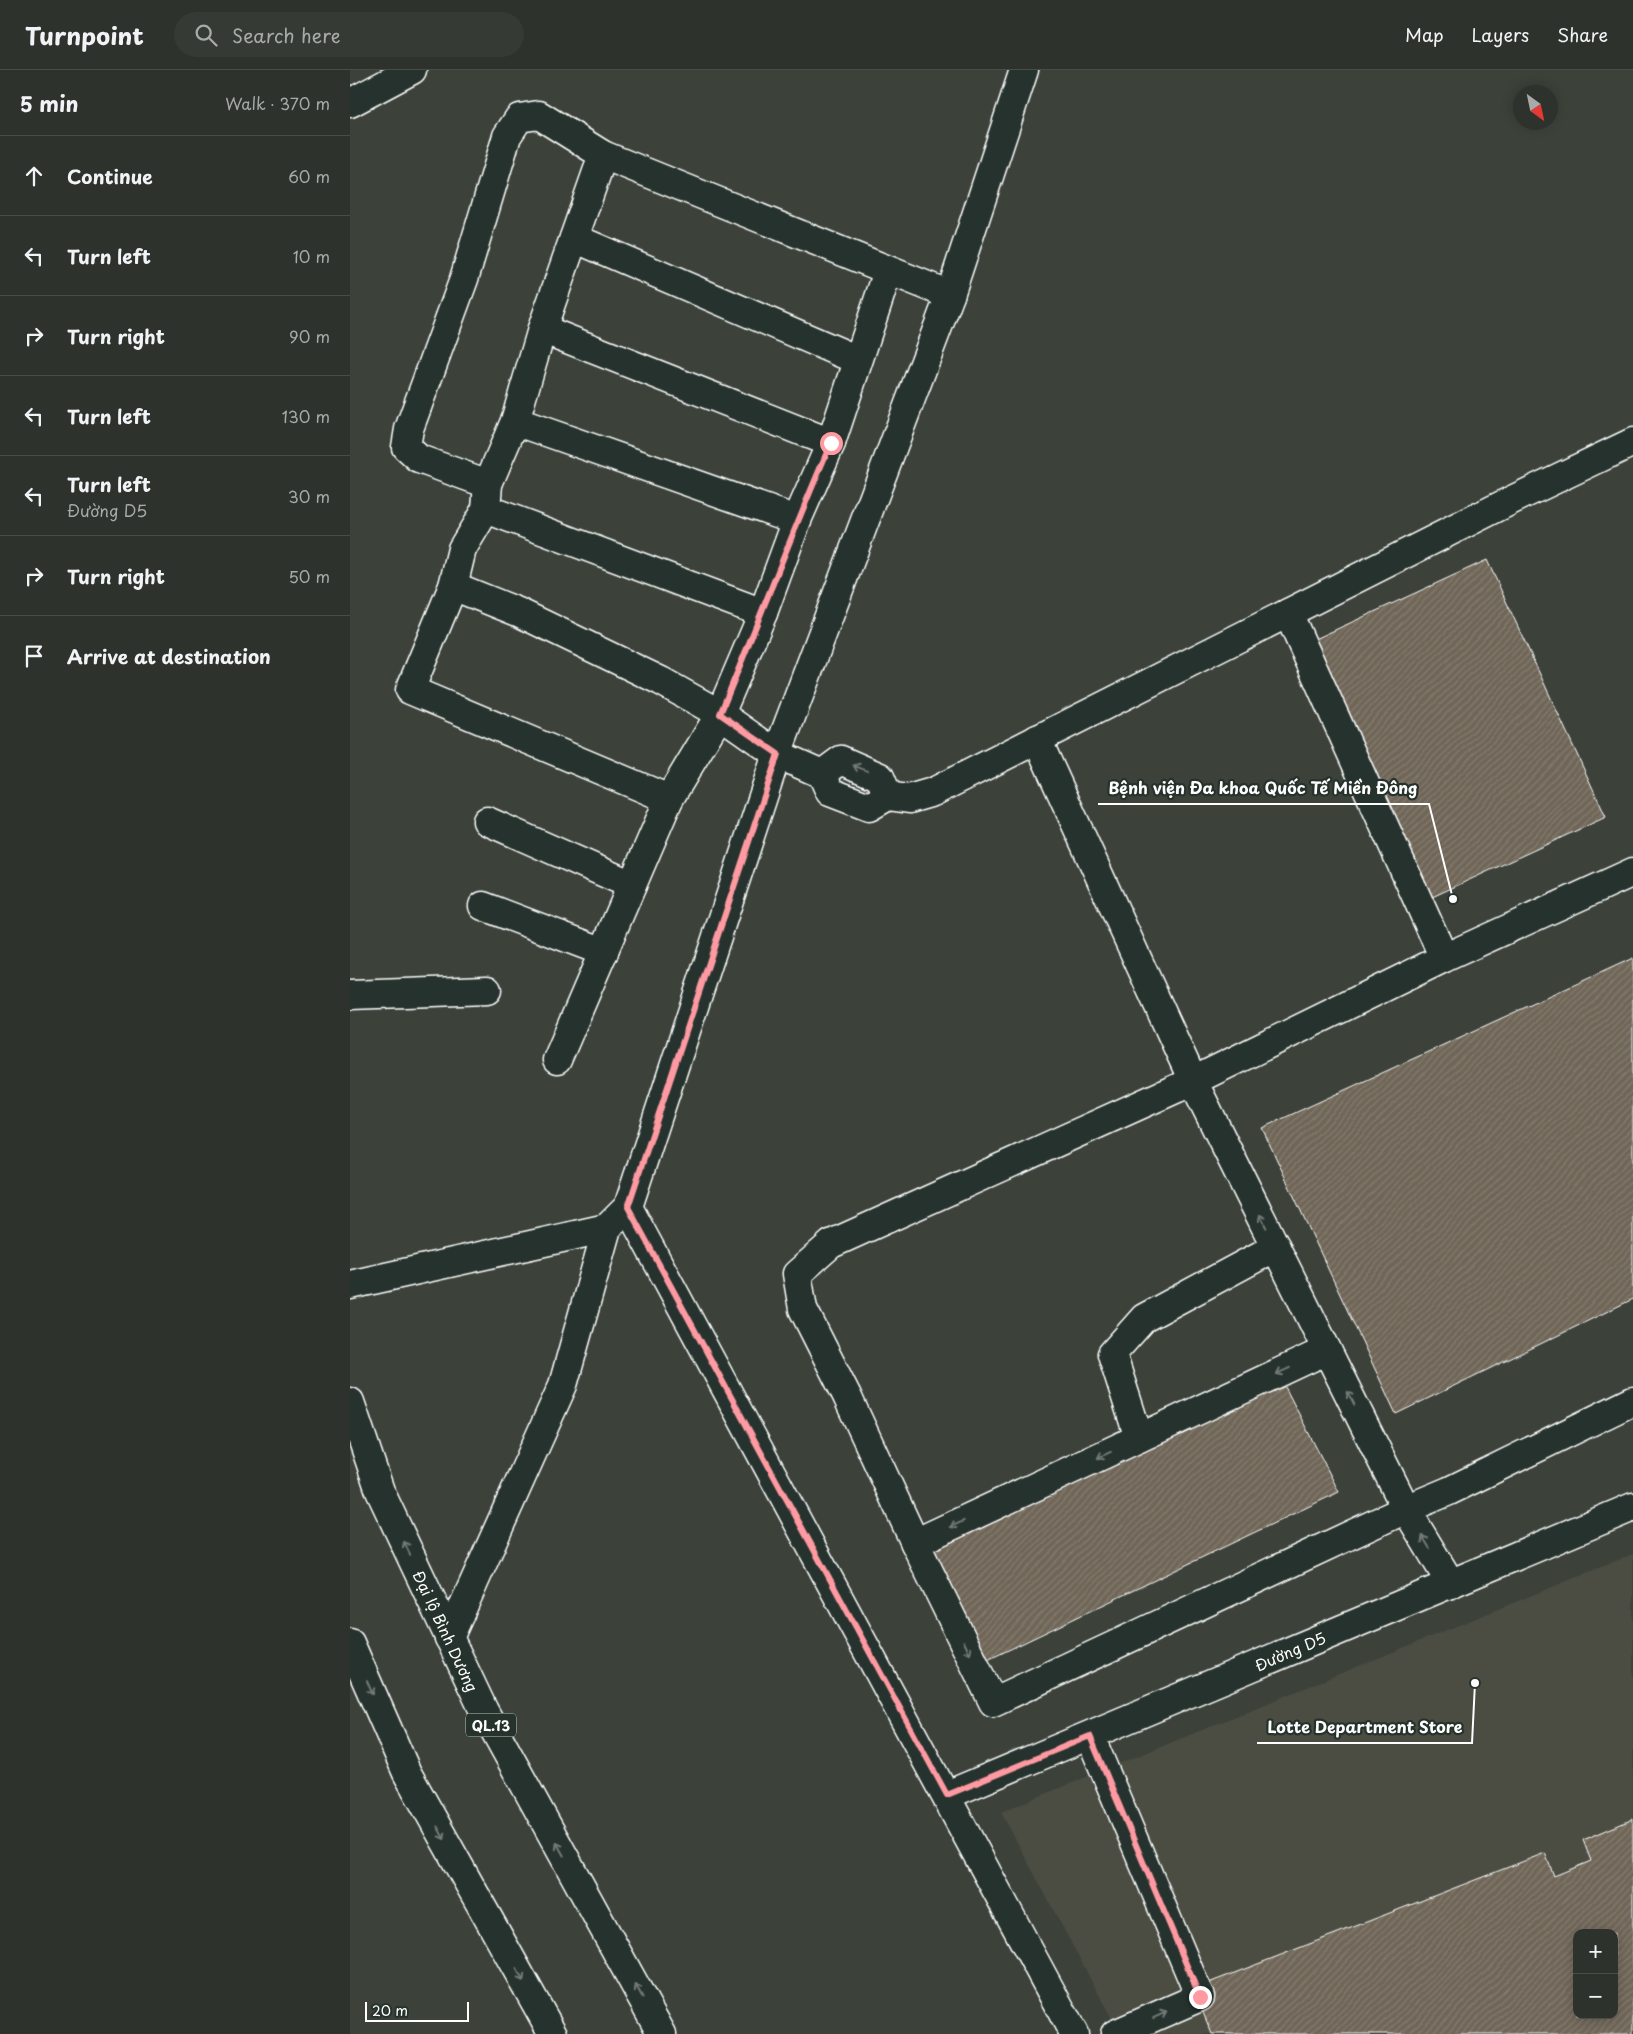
<!DOCTYPE html>
<meta charset="utf-8">
<style>
:root{--surface:#2d322c;--page:#353a34;--text:#f1f3f6;--muted:#a7aaa9;--line:#484d48}
body{margin:0;font-family:"Playpen Sans",sans-serif;background:var(--page);color:var(--text)}
.controls{position:absolute;right:15px;bottom:15px;display:grid;overflow:hidden;border-radius:10px;box-shadow:0 2px 12px #0003}
.controls button{width:45px;height:45px;display:grid;place-items:center;padding:0;border:0;border-bottom:1px solid var(--line);background:var(--surface);color:var(--text);font:25px sans-serif}
.compass{position:absolute;left:1163px;top:15px;width:45px;height:45px;border-radius:50%;background:var(--surface);box-shadow:0 2px 12px #0003;rotate:147deg}
.scale{position:absolute;left:15px;bottom:12px;width:104px;box-sizing:border-box;padding-left:5px;border:2px solid #fff;border-top:0;font-size:14px;line-height:18px;white-space:nowrap;color:#fff;-webkit-text-stroke:4px #26332d;paint-order:stroke}
.stop{position:absolute;width:15px;height:15px;margin:-11px;border:4px solid #ff9aa2;border-radius:50%;background:#fff}
.stop.end{background:#ff9aa2;border-color:#fff;box-shadow:0 1px 5px #0008}
.list{margin:0;padding:0;list-style:none}
h2{display:flex;justify-content:space-between;align-items:center;height:65px;margin:0;padding:0 20px;font-size:21px}
h2 small{font-size:16px;font-weight:400;color:var(--muted)}
.list li{display:grid;grid-template-columns:32px 1fr auto;gap:15px;align-items:center;box-sizing:border-box;height:80px;padding:0 20px;border-top:1px solid var(--line)}
.list b{display:block;font-size:19px;white-space:nowrap}
.list p{margin:0;font-size:16px;white-space:nowrap;color:var(--muted)}
.list em{font-size:16px;font-style:normal;color:var(--muted)}
.icon{flex:none;width:28px;height:28px;fill:none;stroke:currentColor;stroke-width:2;stroke-linecap:round;stroke-linejoin:round}
.map{position:relative;flex:none;width:1283px;height:1964px;overflow:hidden}
header{display:flex;align-items:center;gap:30px;box-sizing:border-box;height:70px;padding:0 25px;background:var(--surface);border-bottom:1px solid var(--line)}
header strong{font-size:24px}
nav{display:flex;gap:28px;margin-inline-start:auto;font-size:18px}
.search{width:350px;height:45px;background:var(--page);display:flex;align-items:center;gap:12px;box-sizing:border-box;padding:0 18px;border-radius:28px;color:var(--muted);font-size:19px}
main{display:flex}
aside{flex:1;background:var(--surface)}
.map>svg:first-child{display:block}
</style>
<header>
<strong>Turnpoint</strong>
<div class="search"><svg class="icon" aria-label="search" viewBox="0 0 24 24"><circle cx="10" cy="10" r="6"/><path d="M15 15l6 6"/></svg>Search here</div>
<nav><a>Map</a><a>Layers</a><a>Share</a></nav>
</header>
<main>
<aside>
<h2>5 min<small>Walk · 370 m</small></h2>
<ul class="list">
<li><svg class="icon" aria-label="ahead" viewBox="0 0 24 24"><path d="M12 20V5M6 11l6-6 6 6"/></svg><div><b>Continue</b></div><em>60 m</em></li>
<li><svg class="icon" aria-label="left" viewBox="0 0 24 24"><path d="M17 20v-9H6M10 6l-5 5 5 5"/></svg><div><b>Turn left</b></div><em>10 m</em></li>
<li><svg class="icon" aria-label="right" viewBox="0 0 24 24"><path d="M7 20v-9h11M14 6l5 5-5 5"/></svg><div><b>Turn right</b></div><em>90 m</em></li>
<li><svg class="icon" aria-label="left" viewBox="0 0 24 24"><path d="M17 20v-9H6M10 6l-5 5 5 5"/></svg><div><b>Turn left</b></div><em>130 m</em></li>
<li><svg class="icon" aria-label="left" viewBox="0 0 24 24"><path d="M17 20v-9H6M10 6l-5 5 5 5"/></svg><div><b>Turn left</b><p>Đường D5</p></div><em>30 m</em></li>
<li><svg class="icon" aria-label="right" viewBox="0 0 24 24"><path d="M7 20v-9h11M14 6l5 5-5 5"/></svg><div><b>Turn right</b></div><em>50 m</em></li>
<li><svg class="icon" aria-label="arrive" viewBox="0 0 24 24"><path d="M6 21V4h12l-3 4 3 4H6"/></svg><div><b>Arrive at destination</b></div></li>
</ul>
</aside>
<div class="map">
<svg width="1283" height="1964" viewBox="0 0 1283 1964">
<defs>
<pattern id="building-hatch" width="6" height="6" patternUnits="userSpaceOnUse" patternTransform="scale(1.25)"><rect width="6" height="6" fill="#6f6658"/><path d="M-1 1l2-2M0 6l6-6M5 7l2-2" fill="none" stroke="#857d71"/></pattern>
</defs>
<rect width="100%" height="100%" fill="#3c423a"/>
<filter id="ink" filterUnits="userSpaceOnUse"><feTurbulence type="fractalNoise" baseFrequency=".02" numOctaves="2"/><feDisplacementMap in="SourceGraphic" scale="10" xChannelSelector="R" yChannelSelector="G"/><feConvolveMatrix kernelMatrix="1 2 1 2 8 2 1 2 1" color-interpolation-filters="sRGB"/></filter>
<g filter="url(#ink)">
<path fill="#4b4d43" fill-rule="evenodd" d="M1283,1484V1964H770L651,1742ZM1227,1863H1264V1945H1227Z"/>
<g fill="url(#building-hatch)" stroke="#fff" fill-rule="evenodd">
<polygon points="1137,490 1256,747 1080,828 961,571"/>
<polygon points="1283,888 1283,1229 1046,1344 912,1058"/>
<polygon points="932,1311 989,1422 625,1596 571,1482"/>
<path d="M1283,1749V1964H862L843,1919L1195,1783L1204,1806L1241,1791L1233,1770ZM1227,1863H1264V1945H1227Z"/>
</g>
<g fill="none" stroke-linecap="round" stroke-linejoin="round">
<defs>
<g id="minor">
<polyline points="224,168 508,290"/>
<polyline points="192,259 481,373"/>
<polyline points="165,351 447,450"/>
<polyline points="138,414 69,389 56,377 59,359 114,209 157,66 169,48 189,45 253,85"/>
<polyline points="136,439 413,543"/>
<polyline points="103,516 112,479 136,439 138,414 165,351 192,259 253,85 600,225"/>
<polyline points="938,543 1094,888"/>
<polyline points="687,669 843,1011 1056,1439 1101,1514"/>
<polyline points="472,704 491,690 530,707 538,726"/>
<polyline points="319,729 60,620 103,516 168,542 311,611 370,644 427,684 472,704 480,722 519,737 538,726 559,729 583,722 1162,430 1283,372"/>
<polyline points="137,751 282,815"/>
<polyline points="133,836 254,882"/>
<polyline points="0,925 137,920"/>
<polyline points="207,990 319,729 370,644 413,543 447,450 481,373 538,201"/>
<polyline points="278,1137 724,1964"/>
<polyline points="0,1215 257,1158"/>
<polyline points="977,1280 565,1473 643,1632 1056,1439 1099,1421 1283,1331"/>
<polyline points="789,1368 762,1284 794,1248 926,1177"/>
<polyline points="565,1473 497,1326 453,1239 447,1204 481,1174 843,1011 1094,888 1283,802"/>
<polyline points="99,1568 213,1315 257,1158 278,1137 427,684 600,225 674,0"/>
<polyline points="740,1666 850,1927 765,1964"/>
<polyline points="597,1725 1283,1437"/>
</g>
<polyline id="major" points="0,33 62,0"/>
<g id="highway">
<polyline points="0,1332 30,1421 134,1641 312,1964"/>
<polyline points="0,1573 57,1703 203,1964"/>
</g>
</defs>
<use href="#minor" stroke="#fff" stroke-width="31"/>
<use href="#major" stroke="#fff" stroke-width="31"/>
<use href="#highway" stroke="#fff" stroke-width="31"/>
<use href="#minor" stroke="#26332d" stroke-width="28"/>
<use href="#major" stroke="#26332d" stroke-width="28"/>
<use href="#highway" stroke="#26332d" stroke-width="28"/>
</g>
<defs><path id="oneway-shaft" d="M-6 0H5M1.5-3L5.5 0L1.5 3" fill="none" stroke-width="1.6" stroke-linecap="round" stroke-linejoin="round" transform="scale(1.25)"/></defs>
<g stroke="#727a76">
<use href="#oneway-shaft" transform="translate(510 698) rotate(-158)"/>
<use href="#oneway-shaft" transform="translate(913 1151) rotate(-117)"/>
<use href="#oneway-shaft" transform="translate(933 1301) rotate(155)"/>
<use href="#oneway-shaft" transform="translate(1001 1328) rotate(-117)"/>
<use href="#oneway-shaft" transform="translate(754 1385) rotate(155)"/>
<use href="#oneway-shaft" transform="translate(607 1454) rotate(155)"/>
<use href="#oneway-shaft" transform="translate(1076 1472) rotate(-121)"/>
<use href="#oneway-shaft" transform="translate(57 1478) rotate(-115)"/>
<use href="#oneway-shaft" transform="translate(617 1578) rotate(64)"/>
<use href="#oneway-shaft" transform="translate(20 1618) rotate(66)"/>
<use href="#oneway-shaft" transform="translate(91 1763) rotate(61)"/>
<use href="#oneway-shaft" transform="translate(210 1779) rotate(-119)"/>
<use href="#oneway-shaft" transform="translate(170 1905) rotate(61)"/>
<use href="#oneway-shaft" transform="translate(289 1921) rotate(-119)"/>
<use href="#oneway-shaft" transform="translate(810 1945) rotate(-24)"/>
</g>
</g>
<g fill="none" stroke-linecap="round" stroke-linejoin="round" filter="url(#ink)">
<path stroke="#ff9aa2" stroke-width="6" d="M481,373C442,462 408,554 370,644L428,684L278,1137L597,1725L740,1666L850,1927"/>
</g>
<g text-anchor="middle" dominant-baseline="central" stroke-width="4.5" stroke-linejoin="round" paint-order="stroke">
<rect fill="#26332d" stroke="#bec2c0" stroke-width="1" x="116" y="1643.5" width="50" height="23" rx="4"/>
<g font-size="14" font-weight="bold" fill="#fff">
<text x="141" y="1655">QL.13</text>
</g>
<g font-size="15" fill="#fff" stroke="#26332d">
<text transform="translate(96 1561) rotate(65)">Đại lộ Bình Dương</text>
<text transform="translate(940 1581) rotate(-23)">Đường D5</text>
</g>
</g>
<path fill="none" stroke="#fff" stroke-width="2" d="M1103 829L1079 734H748M1125 1613L1122 1673H907"/>
<g fill="#fff" stroke="#26332d" stroke-width="2">
<circle cx="1103" cy="829" r="5"/>
<circle cx="1125" cy="1613" r="5"/>
</g>
<g font-size="16" text-anchor="middle" font-weight="bold" fill="#fff" stroke="#26332d" stroke-width="4.5" stroke-linejoin="round" paint-order="stroke">
<text x="913" y="724">Bệnh viện Đa khoa Quốc Tế Miền Đông</text>
<text x="1015" y="1663">Lotte Department Store</text>
</g>
</svg>
<div class="controls">
<button>+</button>
<button>−</button>
</div>
<svg class="compass" viewBox="-18 -18 36 36"><path d="M0-13l5 13h-10z" fill="#e53935"/><path d="M0 13l5-13h-10z" fill="#a7aaa9"/></svg>
<div class="scale">20 m</div>
<div class="stop" style="left:481px;top:373px"></div>
<div class="stop end" style="left:850px;top:1927px"></div>
</div>
</main>
